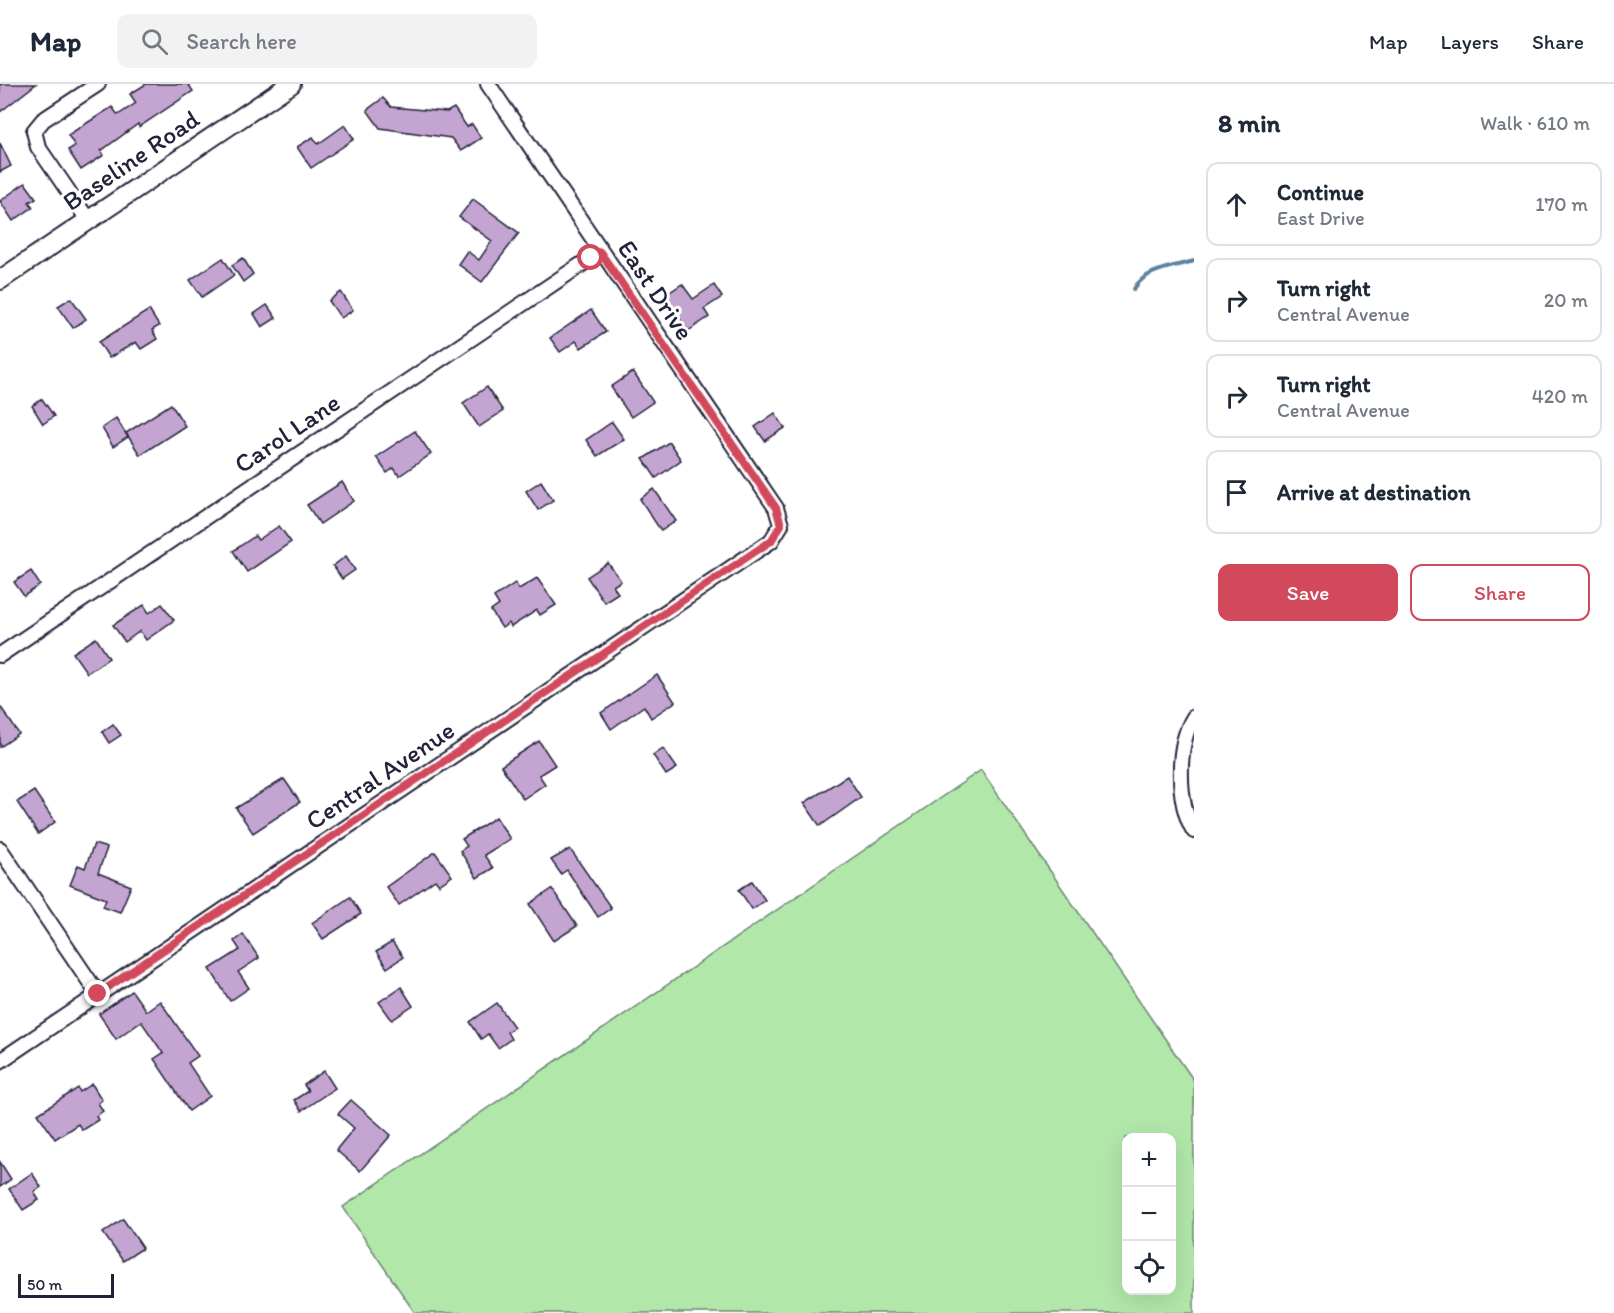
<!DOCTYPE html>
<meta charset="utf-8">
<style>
:root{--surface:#fff;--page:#f2f2f3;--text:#1f2937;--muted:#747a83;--line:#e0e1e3;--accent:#d1495b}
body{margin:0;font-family:Itim,sans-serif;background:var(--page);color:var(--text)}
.controls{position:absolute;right:18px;bottom:18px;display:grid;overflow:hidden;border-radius:12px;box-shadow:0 6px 24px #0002}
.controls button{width:54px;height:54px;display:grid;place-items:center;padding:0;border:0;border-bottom:2px solid var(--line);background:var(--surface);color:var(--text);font:30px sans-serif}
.scale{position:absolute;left:18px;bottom:15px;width:96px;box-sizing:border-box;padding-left:6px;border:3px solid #22223b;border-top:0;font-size:16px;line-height:21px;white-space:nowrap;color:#22223b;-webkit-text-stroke:4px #fff;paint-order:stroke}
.stop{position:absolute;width:18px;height:18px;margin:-14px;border:4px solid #d1495b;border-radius:50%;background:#fff}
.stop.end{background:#d1495b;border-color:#fff;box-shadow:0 2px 6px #0008}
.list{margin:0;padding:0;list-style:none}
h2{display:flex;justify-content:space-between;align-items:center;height:78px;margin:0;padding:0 24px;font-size:26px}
h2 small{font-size:20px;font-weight:400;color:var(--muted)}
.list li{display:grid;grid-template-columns:39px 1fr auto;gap:18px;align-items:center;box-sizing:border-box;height:84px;margin:0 12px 12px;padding:0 12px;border:2px solid var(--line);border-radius:12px}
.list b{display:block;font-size:22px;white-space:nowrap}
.list p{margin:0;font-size:20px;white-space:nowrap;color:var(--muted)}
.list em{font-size:20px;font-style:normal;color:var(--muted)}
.actions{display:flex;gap:12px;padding:18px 24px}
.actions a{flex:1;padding:14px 0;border:2px solid var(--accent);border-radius:12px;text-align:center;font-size:21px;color:var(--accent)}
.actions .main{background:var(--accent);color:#fff}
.icon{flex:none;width:33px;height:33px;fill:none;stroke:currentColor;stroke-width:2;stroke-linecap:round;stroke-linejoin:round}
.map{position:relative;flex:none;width:1194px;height:1229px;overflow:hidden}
header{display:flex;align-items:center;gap:36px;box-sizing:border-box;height:84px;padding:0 30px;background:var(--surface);border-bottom:2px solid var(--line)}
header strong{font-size:28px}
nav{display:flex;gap:33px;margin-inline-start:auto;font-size:21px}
.search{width:420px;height:54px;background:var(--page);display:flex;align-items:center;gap:15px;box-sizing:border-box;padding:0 21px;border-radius:12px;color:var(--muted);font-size:22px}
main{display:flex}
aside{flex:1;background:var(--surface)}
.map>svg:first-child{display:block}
</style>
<header>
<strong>Map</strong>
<div class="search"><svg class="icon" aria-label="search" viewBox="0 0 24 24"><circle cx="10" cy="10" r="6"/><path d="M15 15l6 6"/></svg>Search here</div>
<nav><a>Map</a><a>Layers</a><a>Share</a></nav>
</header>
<main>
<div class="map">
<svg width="1194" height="1229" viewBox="0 0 1194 1229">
<rect width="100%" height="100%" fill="#fff"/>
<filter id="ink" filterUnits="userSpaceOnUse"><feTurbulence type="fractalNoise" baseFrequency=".0167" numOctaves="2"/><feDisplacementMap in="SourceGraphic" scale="12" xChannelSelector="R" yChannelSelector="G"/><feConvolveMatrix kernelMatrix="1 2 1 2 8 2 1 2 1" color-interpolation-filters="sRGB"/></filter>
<g filter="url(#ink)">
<path fill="#b2e7aa" stroke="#6a8472" stroke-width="1.5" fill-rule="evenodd" d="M981,686L1194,997V1229H415L343,1123ZM1126,1054H1172V1206H1126Z"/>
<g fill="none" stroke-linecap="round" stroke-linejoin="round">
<path stroke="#5b839f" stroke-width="4" d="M1134,205C1145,185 1174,183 1194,177"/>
</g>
<g fill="#c4a5d1" stroke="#22223b" stroke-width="1.5">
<polygon points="0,0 36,0 0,28"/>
<polygon points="146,0 188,0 193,7 139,43 138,40 101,67 104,71 81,86 68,66 75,62 68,51 112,23 118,31 136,19 130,10"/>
<polygon points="383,14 391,23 447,28 454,24 467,43 472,40 481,54 461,67 451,54 380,44 367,26"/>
<polygon points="345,41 354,55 311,84 297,63 313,53 318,60"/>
<polygon points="0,59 11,82 0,88"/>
<polygon points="25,99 36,114 29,118 33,123 13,137 0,117"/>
<polygon points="473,115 519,149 482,198 458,180 467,167 479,176 492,157 459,133"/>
<polygon points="223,174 234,191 202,213 190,196"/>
<polygon points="243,174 253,190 243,198 232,181"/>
<polygon points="682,200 693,215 714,201 722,213 704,225 709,233 688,247 664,212"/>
<polygon points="341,208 353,226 341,234 329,217"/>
<polygon points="71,214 86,235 73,244 58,222"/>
<polygon points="267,221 276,234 262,243 254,230"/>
<polygon points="149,226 159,242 152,246 157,255 141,265 136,258 109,274 99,258"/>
<polygon points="591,226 606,248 581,264 576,257 560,268 550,254"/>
<polygon points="633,288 653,318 631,333 611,303"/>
<polygon points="487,303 503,327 479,343 463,319"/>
<polygon points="42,315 54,332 43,340 32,322"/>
<polygon points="171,320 185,342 140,371 126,349"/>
<polygon points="775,329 785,344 765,357 755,343"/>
<polygon points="116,334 128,353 113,363 102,344"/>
<polygon points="612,338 624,355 597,372 586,356"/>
<polygon points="415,347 431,370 399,392 394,384 387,389 376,373"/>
<polygon points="669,358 681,376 656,394 643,375"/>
<polygon points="541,397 553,416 538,426 526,407"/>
<polygon points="342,398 354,417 320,440 307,421"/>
<polygon points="654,405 676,437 661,447 640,415"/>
<polygon points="279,442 291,458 247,488 233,467 255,452 258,456"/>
<polygon points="346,472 355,486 342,495 333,482"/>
<polygon points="608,479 621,497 613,502 618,509 604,518 587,493"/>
<polygon points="31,487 40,501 24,512 14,498"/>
<polygon points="537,494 556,521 540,531 537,526 511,543 509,539 502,544 491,527 499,521 494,513 515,499 519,505"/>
<polygon points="162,520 174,536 146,556 140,547 125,558 113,541 144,521 149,529"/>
<polygon points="96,554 109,574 87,589 73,569"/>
<polygon points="657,591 675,618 651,634 644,622 611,645 601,629"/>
<polygon points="0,622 19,650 0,663"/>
<polygon points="113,640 121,651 109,659 102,648"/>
<polygon points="539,657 555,681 539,691 545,700 523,715 501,682"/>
<polygon points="663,664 677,684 666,691 653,671"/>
<polygon points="847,692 861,713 820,742 804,719"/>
<polygon points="284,695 300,718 253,749 236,724"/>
<polygon points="34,707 55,738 38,750 17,718"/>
<polygon points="496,733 510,755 484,771 493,784 477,794 460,767 467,762 462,755"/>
<polygon points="94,760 107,764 98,789 131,802 120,828 103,822 106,815 70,801 78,781 85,784"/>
<polygon points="570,765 611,824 598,833 567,786 561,790 551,776"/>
<polygon points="435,768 452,792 439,801 435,796 399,821 386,803"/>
<polygon points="752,797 765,816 752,825 739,806"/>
<polygon points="552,805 577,842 554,857 530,820"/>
<polygon points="350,813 361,830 323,855 312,839"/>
<polygon points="243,850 259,874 238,888 249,904 230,917 210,885 240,866 234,857"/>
<polygon points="392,858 403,873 387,884 376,868"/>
<polygon points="401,903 413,922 392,936 379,918"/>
<polygon points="132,907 146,927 160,917 198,972 188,979 210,1012 189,1027 154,975 163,969 141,937 116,955 99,930"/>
<polygon points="497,919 514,943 507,948 511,955 498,964 488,950 481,955 470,938"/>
<polygon points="324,987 335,1004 301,1027 294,1016 308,1007 304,1001"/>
<polygon points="92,1000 102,1016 98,1019 103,1027 96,1032 98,1036 82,1046 78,1040 55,1055 38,1030 78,1004 80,1008"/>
<polygon points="351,1016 391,1051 360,1087 336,1066 354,1044 338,1030"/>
<polygon points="0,1078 11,1095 0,1103"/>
<polygon points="32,1089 41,1103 34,1108 39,1116 23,1126 9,1105"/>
<polygon points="123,1135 143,1164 123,1177 103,1149"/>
</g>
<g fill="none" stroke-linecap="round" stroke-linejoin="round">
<defs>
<g id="minor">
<polyline points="88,136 38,63 34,47 43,36 98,0"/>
<polyline points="0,571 600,168"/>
<path d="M1194,633C1176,661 1177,719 1194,747"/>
<polyline points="0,765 98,910"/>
<polyline points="0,977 771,457 781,441 776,424 488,0"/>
</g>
<polyline id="major" points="0,196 291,0"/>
</defs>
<use href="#minor" stroke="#22223b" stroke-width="18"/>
<use href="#major" stroke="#22223b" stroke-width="22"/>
<use href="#minor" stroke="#fff" stroke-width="14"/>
<use href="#major" stroke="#fff" stroke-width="18"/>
</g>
</g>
<g fill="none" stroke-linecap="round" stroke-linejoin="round" filter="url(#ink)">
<polyline stroke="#d1495b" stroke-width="8" points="98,910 771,457 781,441 776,424 600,168 591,174"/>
</g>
<g text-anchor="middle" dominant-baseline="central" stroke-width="6" stroke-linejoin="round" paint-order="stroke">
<g font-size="26" fill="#22223b" stroke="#fff">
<text transform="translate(131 76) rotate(-34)">Baseline Road</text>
<text transform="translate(656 206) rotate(56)">East Drive</text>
<text transform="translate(287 349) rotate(-34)">Carol Lane</text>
<text transform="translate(380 691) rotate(-34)">Central Avenue</text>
</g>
</g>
</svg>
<div class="controls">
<button>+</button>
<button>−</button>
<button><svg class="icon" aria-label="locate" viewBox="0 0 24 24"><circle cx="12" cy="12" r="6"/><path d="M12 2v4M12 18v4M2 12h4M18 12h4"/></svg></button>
</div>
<div class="scale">50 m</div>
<div class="stop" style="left:591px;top:174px"></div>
<div class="stop end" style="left:98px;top:910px"></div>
</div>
<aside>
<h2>8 min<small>Walk · 610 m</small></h2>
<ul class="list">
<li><svg class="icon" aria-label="ahead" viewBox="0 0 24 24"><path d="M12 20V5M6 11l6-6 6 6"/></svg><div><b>Continue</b><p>East Drive</p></div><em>170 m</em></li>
<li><svg class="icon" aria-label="right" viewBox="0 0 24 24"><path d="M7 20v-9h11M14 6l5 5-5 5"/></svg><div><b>Turn right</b><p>Central Avenue</p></div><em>20 m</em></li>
<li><svg class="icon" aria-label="right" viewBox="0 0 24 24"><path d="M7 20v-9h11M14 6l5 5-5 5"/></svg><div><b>Turn right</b><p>Central Avenue</p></div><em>420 m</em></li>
<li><svg class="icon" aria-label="arrive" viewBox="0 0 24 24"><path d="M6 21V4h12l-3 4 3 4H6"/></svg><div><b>Arrive at destination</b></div></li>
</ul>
<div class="actions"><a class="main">Save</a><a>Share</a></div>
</aside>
</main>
